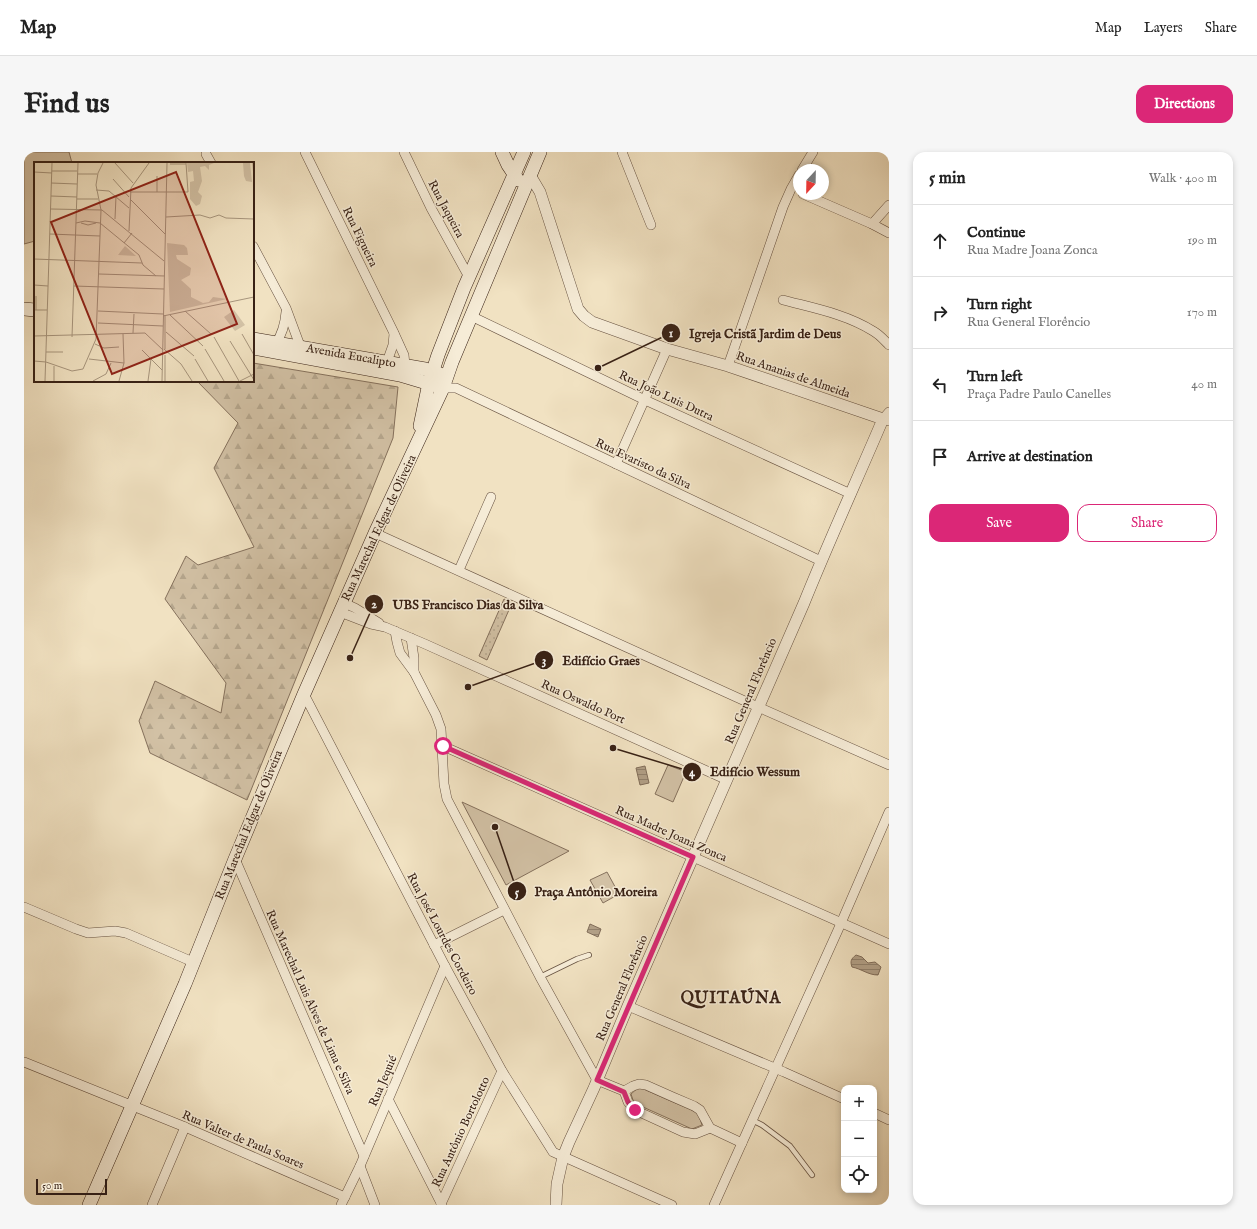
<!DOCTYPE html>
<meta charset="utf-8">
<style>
:root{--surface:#fff;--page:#f6f6f6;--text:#222;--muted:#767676;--line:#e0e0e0;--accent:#db2777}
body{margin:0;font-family:"IM FELL English",serif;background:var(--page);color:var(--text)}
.controls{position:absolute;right:12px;bottom:12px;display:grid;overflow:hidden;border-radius:8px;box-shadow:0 2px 6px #0003}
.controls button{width:36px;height:36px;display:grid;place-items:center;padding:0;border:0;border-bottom:1px solid var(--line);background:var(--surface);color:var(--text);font:20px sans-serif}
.compass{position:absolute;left:769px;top:12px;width:36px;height:36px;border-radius:50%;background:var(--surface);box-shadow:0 2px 6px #0003;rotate:202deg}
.scale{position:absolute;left:12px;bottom:10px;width:71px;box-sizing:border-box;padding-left:4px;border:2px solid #382115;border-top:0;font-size:11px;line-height:14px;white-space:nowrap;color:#382115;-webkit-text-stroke:3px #f6ecd7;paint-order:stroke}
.stop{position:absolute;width:12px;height:12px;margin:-9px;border:3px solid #db2777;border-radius:50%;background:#fff}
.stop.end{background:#db2777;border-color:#fff;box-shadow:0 1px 4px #0008}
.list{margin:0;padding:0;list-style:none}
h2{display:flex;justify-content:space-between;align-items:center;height:52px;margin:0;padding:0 16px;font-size:17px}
h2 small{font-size:13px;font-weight:400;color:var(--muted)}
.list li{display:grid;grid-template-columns:26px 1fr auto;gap:12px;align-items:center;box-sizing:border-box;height:72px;padding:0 16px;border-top:1px solid var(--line)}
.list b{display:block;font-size:15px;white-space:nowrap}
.list p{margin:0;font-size:13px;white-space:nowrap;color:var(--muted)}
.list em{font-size:13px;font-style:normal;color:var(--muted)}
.actions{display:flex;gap:8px;padding:12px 16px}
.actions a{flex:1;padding:9px 0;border:1px solid var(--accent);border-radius:12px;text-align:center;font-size:14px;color:var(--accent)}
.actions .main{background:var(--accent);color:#fff}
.icon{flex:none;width:22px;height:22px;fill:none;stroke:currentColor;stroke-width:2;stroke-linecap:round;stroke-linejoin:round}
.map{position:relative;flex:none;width:865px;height:1053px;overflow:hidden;border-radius:12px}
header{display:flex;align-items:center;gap:24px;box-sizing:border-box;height:56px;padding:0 20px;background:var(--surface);border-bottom:1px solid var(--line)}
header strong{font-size:19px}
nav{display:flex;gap:22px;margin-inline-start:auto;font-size:14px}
.intro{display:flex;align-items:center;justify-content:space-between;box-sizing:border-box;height:96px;padding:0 24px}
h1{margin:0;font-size:28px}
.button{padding:10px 18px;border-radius:12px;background:var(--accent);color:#fff;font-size:14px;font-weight:700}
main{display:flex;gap:24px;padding:0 24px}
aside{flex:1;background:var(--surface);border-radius:12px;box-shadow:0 2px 6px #0003}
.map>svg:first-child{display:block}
</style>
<header>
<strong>Map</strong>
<nav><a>Map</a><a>Layers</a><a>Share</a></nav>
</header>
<div class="intro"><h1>Find us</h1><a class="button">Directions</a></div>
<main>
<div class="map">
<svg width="865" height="1053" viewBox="0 0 865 1053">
<defs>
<pattern id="grass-dots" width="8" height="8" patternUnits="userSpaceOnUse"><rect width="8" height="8" fill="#d2c1a5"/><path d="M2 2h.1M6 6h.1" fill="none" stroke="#b5a68d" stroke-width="1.8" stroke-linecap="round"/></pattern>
<pattern id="forest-firs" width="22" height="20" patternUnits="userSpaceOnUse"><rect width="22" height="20" fill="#d2c1a5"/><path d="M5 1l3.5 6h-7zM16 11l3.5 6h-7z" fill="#b5a68d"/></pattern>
<pattern id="water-rules" width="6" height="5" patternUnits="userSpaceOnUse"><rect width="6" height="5" fill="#b2a087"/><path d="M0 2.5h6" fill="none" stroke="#92826d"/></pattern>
</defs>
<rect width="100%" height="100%" fill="#f1e2c2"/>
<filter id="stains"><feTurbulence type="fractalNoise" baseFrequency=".005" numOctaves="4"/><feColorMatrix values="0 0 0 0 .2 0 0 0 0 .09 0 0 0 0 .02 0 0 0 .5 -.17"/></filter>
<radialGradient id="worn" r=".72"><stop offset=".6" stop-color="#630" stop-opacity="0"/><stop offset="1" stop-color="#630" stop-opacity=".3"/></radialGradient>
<polygon fill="url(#grass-dots)" stroke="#85715d" points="480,447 488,451 463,508 455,504"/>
<polygon fill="url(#forest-firs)" stroke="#85715d" points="229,211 374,235 369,286 223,648 126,601 115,569 131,529 197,561 202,531 141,447 162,404 174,413 230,395 190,316 214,271 173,229 229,229"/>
<g fill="#d2c1a5" stroke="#85715d">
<polygon points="0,0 45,0 48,11 11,11 11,89 0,92"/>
<polygon points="644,613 662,620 649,650 631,642"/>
<polygon points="438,650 545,699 482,733"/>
<polygon points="583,720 595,742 579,751 566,728"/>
<polygon points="615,935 674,961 678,973 668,977 610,951 607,942"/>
</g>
<g fill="url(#water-rules)" stroke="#816d59">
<polygon points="621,614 625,631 616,633 612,616"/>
<polygon points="566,772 577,777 574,785 563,780"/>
<path d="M832,803L838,805L844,811L851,810L857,815L854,823C844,823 838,817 828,815C826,809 827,807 832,803Z"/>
</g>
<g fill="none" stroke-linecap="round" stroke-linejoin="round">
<defs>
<g id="service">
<polyline points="516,825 553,807 565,803"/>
<polyline points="728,968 738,973 766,994 788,1023"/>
</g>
<g id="minor">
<polyline points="281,0 370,181 380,203 381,213"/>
<polyline points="380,0 407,56 445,125"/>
<polyline points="598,0 627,73"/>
<polyline points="182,2 187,11"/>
<polyline points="778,18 789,0"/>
<polyline points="779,42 848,72 865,81"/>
<polyline points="848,72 865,53"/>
<polyline points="229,94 262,156 278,199"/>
<path d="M759,148C789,156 822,162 849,179C855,182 860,188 865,193"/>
<polyline points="447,164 621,248 827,342"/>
<path d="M252,191C259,181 261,172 262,160"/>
<polyline points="363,210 369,193 370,182"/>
<polyline points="704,214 759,55 767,37 775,23"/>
<polyline points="419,236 432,236 797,409"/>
<polyline points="865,260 859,267 865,269"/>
<polyline points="592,312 643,197"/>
<polyline points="351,381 734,555 865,613"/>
<polyline points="435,418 467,345"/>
<polyline points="320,451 331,456 355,471"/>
<polyline points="316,460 347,472 361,475 401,492 703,628"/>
<polyline points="371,479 373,490 376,501 390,520 412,563 417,577 420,632 423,647 516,825 573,928 600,939 604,950 611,958 659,980 671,982 686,976"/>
<polyline points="387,486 390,506 390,520"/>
<polyline points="280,542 421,814 478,919 529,1000 648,1053"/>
<polyline points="419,594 865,792"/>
<polyline points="211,707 340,1004"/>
<polyline points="0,755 52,777 64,781 91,779 102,781 169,810"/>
<polyline points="410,793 480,758"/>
<polyline points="604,854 760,920 820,947"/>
<polyline points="0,910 161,975 321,1045"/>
<polyline points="600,939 609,934 615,932 622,933 649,945 670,954 676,958 686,976 718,991"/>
<polyline points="364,947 418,1053"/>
<polyline points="850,961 865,968"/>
<polyline points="336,1014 351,1053"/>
<polyline points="417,1052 478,919"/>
<polyline points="128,1053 161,975"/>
<polyline points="317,1053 336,1014 421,814"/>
<polyline points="690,1053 814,778 865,660"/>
</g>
<path id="tertiary" d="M506,23L516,40L554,157L560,164L568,170L643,197L704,214L859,267C833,328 805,389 780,451L604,854L570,936L545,990L539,1005L533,1032L532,1053"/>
<g id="secondary">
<polyline points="478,0 484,13 494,28"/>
<polyline points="0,157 11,158"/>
<polyline points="229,187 401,217 416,222"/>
<polyline points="229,196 376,223 413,234"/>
<polyline points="396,274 405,231 414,203 440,136 500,0"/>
<polyline points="65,1053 161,832 211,707 280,542 351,381 419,236 428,210 516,0"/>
</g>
</defs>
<use href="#service" stroke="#665140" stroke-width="6"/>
<use href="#minor" stroke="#665140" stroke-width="10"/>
<use href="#tertiary" stroke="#665140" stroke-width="12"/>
<use href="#secondary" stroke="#382115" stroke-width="14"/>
<use href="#service" stroke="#f6ecd7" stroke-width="4.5"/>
<use href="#minor" stroke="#f6ecd7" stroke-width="9"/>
<use href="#tertiary" stroke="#f6ecd7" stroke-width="11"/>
<use href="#secondary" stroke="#f6ecd7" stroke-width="13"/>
</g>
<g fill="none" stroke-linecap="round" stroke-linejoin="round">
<polyline stroke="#db2777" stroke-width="5" points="419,594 669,705 573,928 600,940 604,950 611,958"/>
</g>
<g text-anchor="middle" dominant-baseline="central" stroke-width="3" stroke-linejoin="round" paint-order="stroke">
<g font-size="12" fill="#382115" stroke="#f6ecd7">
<text transform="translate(422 57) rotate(62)">Rua Jaqueira</text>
<text transform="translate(336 85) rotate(64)">Rua Figueira</text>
<text transform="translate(327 204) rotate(10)">Avenida Eucalipto</text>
<text transform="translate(769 223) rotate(19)">Rua Ananias de Almeida</text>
<text transform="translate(642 244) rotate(25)">Rua João Luis Dutra</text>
<text transform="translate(619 312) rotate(25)">Rua Evaristo da Silva</text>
<text transform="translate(355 376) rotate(-65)">Rua Marechal Edgar de Oliveira</text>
<text transform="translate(727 539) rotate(-67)">Rua General Florêncio</text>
<text transform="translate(559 550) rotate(24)">Rua Oswaldo Port</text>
<text transform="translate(225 673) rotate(-68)">Rua Marechal Edgar de Oliveira</text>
<text transform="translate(647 682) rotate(24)">Rua Madre Joana Zonca</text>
<text transform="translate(418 782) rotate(62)">Rua José Lourdes Cordeiro</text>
<text transform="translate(598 836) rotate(-67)">Rua General Florêncio</text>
<text transform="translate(286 850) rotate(66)">Rua Marechal Luis Alves de Lima e Silva</text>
<text transform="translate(359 929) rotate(-67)">Rua Jequié</text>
<text transform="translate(437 980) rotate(-65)">Rua Antônio Bortolotto</text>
<text transform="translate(219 988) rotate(23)">Rua Valter de Paula Soares</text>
</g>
<g font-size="16" font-weight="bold" letter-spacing="1" fill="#382115" stroke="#f6ecd7">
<text x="707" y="847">QUITAÚNA</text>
</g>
</g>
<g transform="translate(10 10)">
<rect width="220" height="220" fill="#f1e2c2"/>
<path d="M153,1H180L175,3V8L171,4L166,5L168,19L164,30L168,34L166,42L162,44L156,37V20L160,19L159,9L154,10ZM209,1H216L218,20L212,19L210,14ZM133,81L150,83L153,86L154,93H142L143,97L157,106L156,113L147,118L157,127V135L169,141L175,140L179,135L193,137L136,150Z" fill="#d2c1a5"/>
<path d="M91,84L102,94L84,93ZM200,148L211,163L201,169L190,155Z" fill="#d2c1a5"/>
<path fill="none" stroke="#a7957d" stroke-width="1" d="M81,1L99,21M219,1L220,18M136,2H152M18,9H43M0,10L18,11M43,12H63M79,17L95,35M17,21L43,22M62,28L75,29L95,46M96,30H154L152,1M123,30V14M17,34L43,35M43,37H64M96,37L131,72M17,47L68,48L130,99M132,55L166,53L176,56L185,53L192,56L220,57M81,57L82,34M42,61L51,59L66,61L105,93L109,103L122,114M47,61L54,63L62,61M95,69L97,26L115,1M16,72L66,74M90,81L98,71M0,97L108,101M65,112L131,114M0,123L14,124M40,124L130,127M2,134V148M0,148H13M64,149L129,152M151,149L177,172M136,153L169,184M129,154L220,135M64,161L129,164M132,170L160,194M99,171L100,152M208,172L220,193M0,174L111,171L129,188M38,175L44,1M180,175L205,219M196,179L220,218M61,182L70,186L85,185M130,187L147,202L158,219M131,187V153M171,187L190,219M108,188L128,208M12,190H29M55,197L90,201M161,197L174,219M0,199L12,200L38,209L49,207L62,177L67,48L62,23L64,11L69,1M11,219L18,1M20,219V204M59,219L72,212L77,201M85,219L90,201L89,172M114,219L117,197M128,219L133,1M131,219V193M206,219L220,212"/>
<path fill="#8f2418" fill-opacity="0.15" stroke="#8f2418" stroke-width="2" d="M142,10L203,162L78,212L17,60Z"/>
<rect width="220" height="220" fill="none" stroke="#382115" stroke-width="2"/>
</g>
<path fill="none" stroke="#382115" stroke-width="1.5" d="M574 216L647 181M326 506L350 452M444 535L520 508M589 596L668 620M471 675L493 739"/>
<g fill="#382115" stroke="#f6ecd7" stroke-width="1.5">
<circle cx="574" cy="216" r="4"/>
<circle cx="326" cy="506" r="4"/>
<circle cx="444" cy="535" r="4"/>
<circle cx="589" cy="596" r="4"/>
<circle cx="471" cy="675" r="4"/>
<circle cx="647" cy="181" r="10"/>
<circle cx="350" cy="452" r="10"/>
<circle cx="520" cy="508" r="10"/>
<circle cx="668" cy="620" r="10"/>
<circle cx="493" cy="739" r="10"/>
</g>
<g font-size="12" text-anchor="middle" font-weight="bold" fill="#fff">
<text x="647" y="185">1</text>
<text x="350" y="456">2</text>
<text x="520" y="512">3</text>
<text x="668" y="624">4</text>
<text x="493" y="744">5</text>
</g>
<g font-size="13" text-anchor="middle" font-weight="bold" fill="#382115" stroke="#f6ecd7" stroke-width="3" stroke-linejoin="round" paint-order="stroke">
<text x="741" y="186">Igreja Cristã Jardim de Deus</text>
<text x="444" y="457">UBS Francisco Dias da Silva</text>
<text x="577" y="513">Edifício Graes</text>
<text x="731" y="624">Edifício Wessum</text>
<text x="572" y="744">Praça Antônio Moreira</text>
</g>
<rect width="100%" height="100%" filter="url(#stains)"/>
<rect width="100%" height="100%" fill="url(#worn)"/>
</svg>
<div class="controls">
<button>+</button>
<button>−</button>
<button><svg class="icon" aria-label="locate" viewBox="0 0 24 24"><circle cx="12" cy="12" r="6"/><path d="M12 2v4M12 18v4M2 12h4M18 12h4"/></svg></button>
</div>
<svg class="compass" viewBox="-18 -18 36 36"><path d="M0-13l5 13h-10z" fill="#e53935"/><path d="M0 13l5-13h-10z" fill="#767676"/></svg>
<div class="scale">50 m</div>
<div class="stop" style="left:419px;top:594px"></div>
<div class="stop end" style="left:611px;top:958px"></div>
</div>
<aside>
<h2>5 min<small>Walk · 400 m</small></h2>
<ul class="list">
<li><svg class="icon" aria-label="ahead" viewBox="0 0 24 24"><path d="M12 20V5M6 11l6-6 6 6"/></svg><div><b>Continue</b><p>Rua Madre Joana Zonca</p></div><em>190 m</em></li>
<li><svg class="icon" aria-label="right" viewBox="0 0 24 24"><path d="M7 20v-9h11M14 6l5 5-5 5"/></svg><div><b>Turn right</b><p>Rua General Florêncio</p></div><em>170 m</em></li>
<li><svg class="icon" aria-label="left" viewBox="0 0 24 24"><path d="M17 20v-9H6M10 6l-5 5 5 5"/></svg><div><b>Turn left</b><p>Praça Padre Paulo Canelles</p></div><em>40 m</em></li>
<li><svg class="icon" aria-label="arrive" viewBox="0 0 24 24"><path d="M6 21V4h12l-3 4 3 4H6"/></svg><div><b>Arrive at destination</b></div></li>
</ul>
<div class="actions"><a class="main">Save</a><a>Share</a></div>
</aside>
</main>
